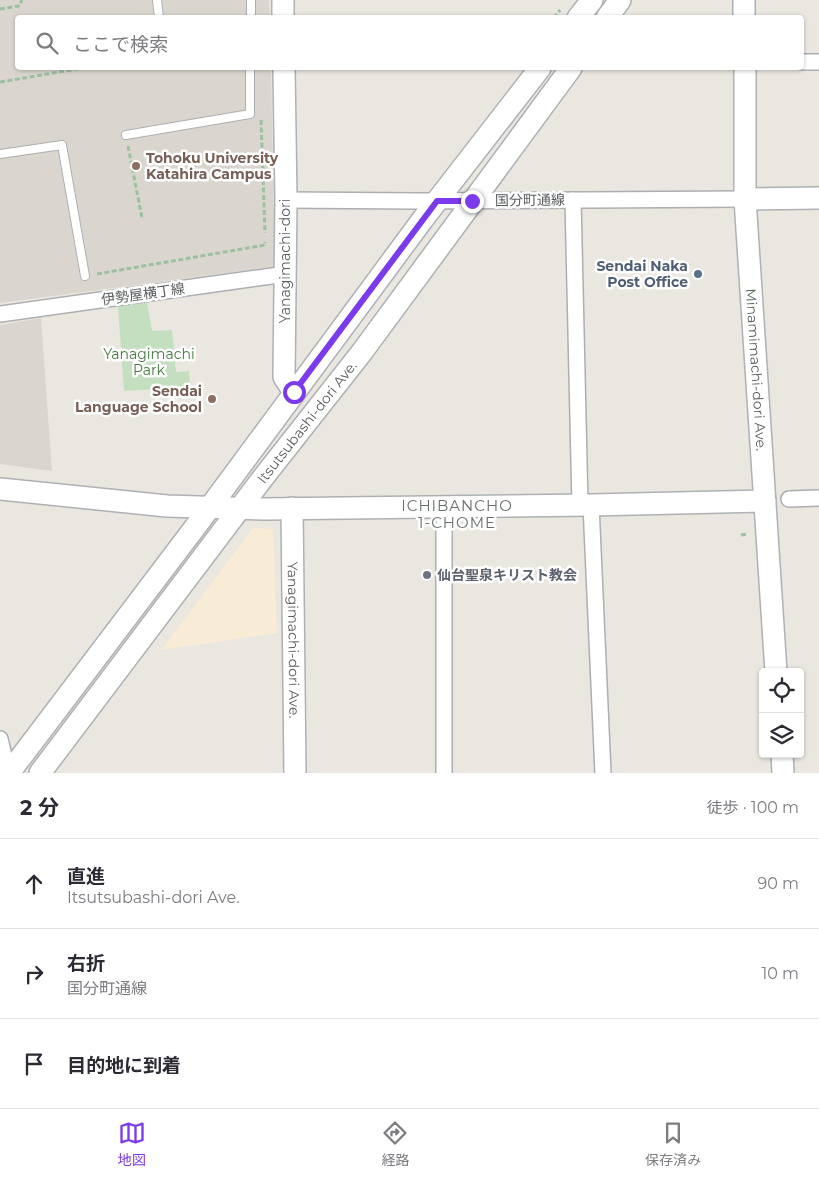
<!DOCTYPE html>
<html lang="ja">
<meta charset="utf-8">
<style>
:root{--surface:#fff;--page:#f7f7f7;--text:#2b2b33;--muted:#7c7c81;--line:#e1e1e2;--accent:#7c3aed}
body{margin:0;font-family:Montserrat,"Noto Sans JP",sans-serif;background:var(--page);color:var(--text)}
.controls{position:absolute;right:15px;bottom:15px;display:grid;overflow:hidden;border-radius:5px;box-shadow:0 1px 4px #0004}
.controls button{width:45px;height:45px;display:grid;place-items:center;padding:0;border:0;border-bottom:1px solid var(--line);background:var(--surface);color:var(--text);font:25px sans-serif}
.stop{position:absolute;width:15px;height:15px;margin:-11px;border:4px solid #7c3aed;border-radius:50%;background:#fff}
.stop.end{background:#7c3aed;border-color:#fff;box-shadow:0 1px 5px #0008}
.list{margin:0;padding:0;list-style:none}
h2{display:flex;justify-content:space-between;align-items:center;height:65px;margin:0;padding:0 20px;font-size:21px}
h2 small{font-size:16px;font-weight:400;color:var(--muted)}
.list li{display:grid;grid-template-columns:32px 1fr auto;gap:15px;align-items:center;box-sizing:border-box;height:90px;padding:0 20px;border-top:1px solid var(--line)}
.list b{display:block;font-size:19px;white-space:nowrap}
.list p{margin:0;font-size:16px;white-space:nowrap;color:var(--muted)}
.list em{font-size:16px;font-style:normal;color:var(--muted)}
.icon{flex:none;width:28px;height:28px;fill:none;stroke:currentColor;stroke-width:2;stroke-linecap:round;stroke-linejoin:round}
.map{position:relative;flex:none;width:819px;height:773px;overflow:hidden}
.search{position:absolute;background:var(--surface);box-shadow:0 1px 4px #0004;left:15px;right:15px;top:15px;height:55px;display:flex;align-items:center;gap:12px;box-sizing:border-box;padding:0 18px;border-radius:5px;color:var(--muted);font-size:19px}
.sheet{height:335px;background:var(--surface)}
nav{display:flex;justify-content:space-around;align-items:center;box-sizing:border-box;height:70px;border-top:1px solid var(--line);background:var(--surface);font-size:14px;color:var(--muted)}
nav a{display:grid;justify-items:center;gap:2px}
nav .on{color:var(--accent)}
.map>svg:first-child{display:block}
</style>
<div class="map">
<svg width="819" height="773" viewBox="0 0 819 773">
<rect width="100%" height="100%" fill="#eae6e0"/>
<polygon fill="#f9ecd7" points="253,528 273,529 277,633 161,650"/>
<g fill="#dad6cf">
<polygon points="0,0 269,0 270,17 18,18 18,68 271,68 275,264 271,267 0,303"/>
<polygon points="41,318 52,471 0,464 0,325"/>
</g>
<polygon fill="#c4dfbf" points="147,302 152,331 172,330 176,372 189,371 190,387 124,391 118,306"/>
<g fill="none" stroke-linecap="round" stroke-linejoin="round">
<defs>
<g id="lane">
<polyline points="157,0 159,18"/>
<polyline points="251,18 251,0"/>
<polyline points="126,135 250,114 250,68"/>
<polyline points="0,154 62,145 85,276"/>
</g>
<g id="street">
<polyline points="802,62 819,62"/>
<polyline points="286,200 417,201 745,199"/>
<polyline points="573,200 580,505"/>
<polyline points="0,314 286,274"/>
<polyline points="789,499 819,498"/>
<polyline points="591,505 603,773"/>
<polyline points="444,506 444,773"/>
<polyline points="0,739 8,773"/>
</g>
<g id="secondary">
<polyline points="283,0 283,18"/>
<polyline points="744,0 744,18"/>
<polyline points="578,18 592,0"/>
<polyline points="607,18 620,0"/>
<polyline points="284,68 286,200 284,377 294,392"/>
<path id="s1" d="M745,68V199L776,672"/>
<polyline points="745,199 819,198"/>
<polyline points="0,489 167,506 264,509 591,505 765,501"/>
<path id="s2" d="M292,508L295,773"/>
<polyline points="782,754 783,773"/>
<polyline points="9,773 196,526 423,219 540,68"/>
<path id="s3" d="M40,773L262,479L362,352L571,68"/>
</g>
</defs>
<use href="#lane" stroke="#acafb2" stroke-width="10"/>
<use href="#street" stroke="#acafb2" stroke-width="18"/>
<use href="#secondary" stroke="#adb1b4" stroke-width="24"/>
<g stroke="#9bc1a0" stroke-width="3" stroke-dasharray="5 2.5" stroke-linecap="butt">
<polyline points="0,9 19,6 22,0"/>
<polyline points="554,18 560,10"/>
<polyline points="0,82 83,68"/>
<polyline points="261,120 265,233"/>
<polyline points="128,146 142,218"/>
<polyline points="97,274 265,245 265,242"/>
<polyline points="741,535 747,534"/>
</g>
<use href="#lane" stroke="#fff" stroke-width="8"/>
<use href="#street" stroke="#fff" stroke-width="15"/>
<use href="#secondary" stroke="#fff" stroke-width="21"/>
</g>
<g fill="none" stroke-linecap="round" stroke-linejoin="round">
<polyline stroke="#7c3aed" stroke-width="6" points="294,392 437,201 472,201"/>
</g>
<g fill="#8d6e63" stroke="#fff" stroke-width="2">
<circle cx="136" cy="166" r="5"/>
<circle cx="212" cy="399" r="5"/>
</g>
<circle fill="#5c6f8a" stroke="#fff" stroke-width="2" cx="698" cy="274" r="5"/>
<circle fill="#6b7280" stroke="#fff" stroke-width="2" cx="427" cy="575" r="5"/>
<g text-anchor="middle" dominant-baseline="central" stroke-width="5" stroke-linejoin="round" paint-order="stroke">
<g font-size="14" font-weight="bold" fill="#785e54" stroke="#fff" text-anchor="start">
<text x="146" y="158">Tohoku University<tspan x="146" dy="16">Katahira Campus</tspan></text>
<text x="202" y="391" text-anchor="end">Sendai<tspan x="202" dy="16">Language School</tspan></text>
</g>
<g font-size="14" fill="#595d5f" stroke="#fff">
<text transform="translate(530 200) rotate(-1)">国分町通線</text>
<text transform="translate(285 261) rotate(-90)">Yanagimachi-dori</text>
<text transform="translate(143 294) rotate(-8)">伊勢屋横丁線</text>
<text stroke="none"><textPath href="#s1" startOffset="302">Minamimachi-dori Ave.</textPath></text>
<text stroke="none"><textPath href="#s3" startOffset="441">Itsutsubashi-dori Ave.</textPath></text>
<text stroke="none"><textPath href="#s2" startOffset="132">Yanagimachi-dori Ave.</textPath></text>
</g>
<g font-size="14" font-weight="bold" fill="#4e5e75" stroke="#fff" text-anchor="end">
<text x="688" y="266">Sendai Naka<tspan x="688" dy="16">Post Office</tspan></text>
</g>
<g font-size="14" fill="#437b3d" stroke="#fff">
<text x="149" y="354">Yanagimachi<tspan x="149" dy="16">Park</tspan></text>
</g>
<g font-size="14" font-weight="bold" fill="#5b616d" stroke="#fff" text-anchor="start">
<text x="437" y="575">仙台聖泉キリスト教会</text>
</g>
<g font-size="15" letter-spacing="1" fill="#6a6f71" stroke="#fff">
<text x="457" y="505">ICHIBANCHO<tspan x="457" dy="17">1-CHOME</tspan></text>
</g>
</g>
</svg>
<div class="controls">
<button><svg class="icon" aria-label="locate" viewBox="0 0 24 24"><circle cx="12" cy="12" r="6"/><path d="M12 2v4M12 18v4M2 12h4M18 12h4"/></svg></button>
<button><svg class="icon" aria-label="layers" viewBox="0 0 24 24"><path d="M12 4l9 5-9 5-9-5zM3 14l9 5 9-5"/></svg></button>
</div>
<div class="stop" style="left:294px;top:392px"></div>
<div class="stop end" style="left:472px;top:201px"></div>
<div class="search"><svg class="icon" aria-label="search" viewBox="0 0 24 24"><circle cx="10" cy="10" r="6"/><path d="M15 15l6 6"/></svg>ここで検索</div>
</div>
<section class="sheet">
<h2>2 分<small>徒歩 · 100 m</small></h2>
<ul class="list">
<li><svg class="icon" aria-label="ahead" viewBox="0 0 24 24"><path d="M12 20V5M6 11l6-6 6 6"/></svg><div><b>直進</b><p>Itsutsubashi-dori Ave.</p></div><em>90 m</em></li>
<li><svg class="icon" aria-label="right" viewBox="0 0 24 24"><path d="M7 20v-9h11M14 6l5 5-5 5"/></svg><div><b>右折</b><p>国分町通線</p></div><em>10 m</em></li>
<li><svg class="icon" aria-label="arrive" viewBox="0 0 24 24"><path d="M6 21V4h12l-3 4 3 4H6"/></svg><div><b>目的地に到着</b></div></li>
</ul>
</section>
<nav>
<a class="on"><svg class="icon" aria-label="map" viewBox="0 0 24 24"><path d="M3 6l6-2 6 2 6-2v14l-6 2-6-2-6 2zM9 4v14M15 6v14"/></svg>地図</a>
<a><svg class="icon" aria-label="directions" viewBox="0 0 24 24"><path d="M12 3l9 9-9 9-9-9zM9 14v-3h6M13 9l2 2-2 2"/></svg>経路</a>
<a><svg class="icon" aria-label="saved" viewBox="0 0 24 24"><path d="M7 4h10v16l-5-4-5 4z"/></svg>保存済み</a>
</nav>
